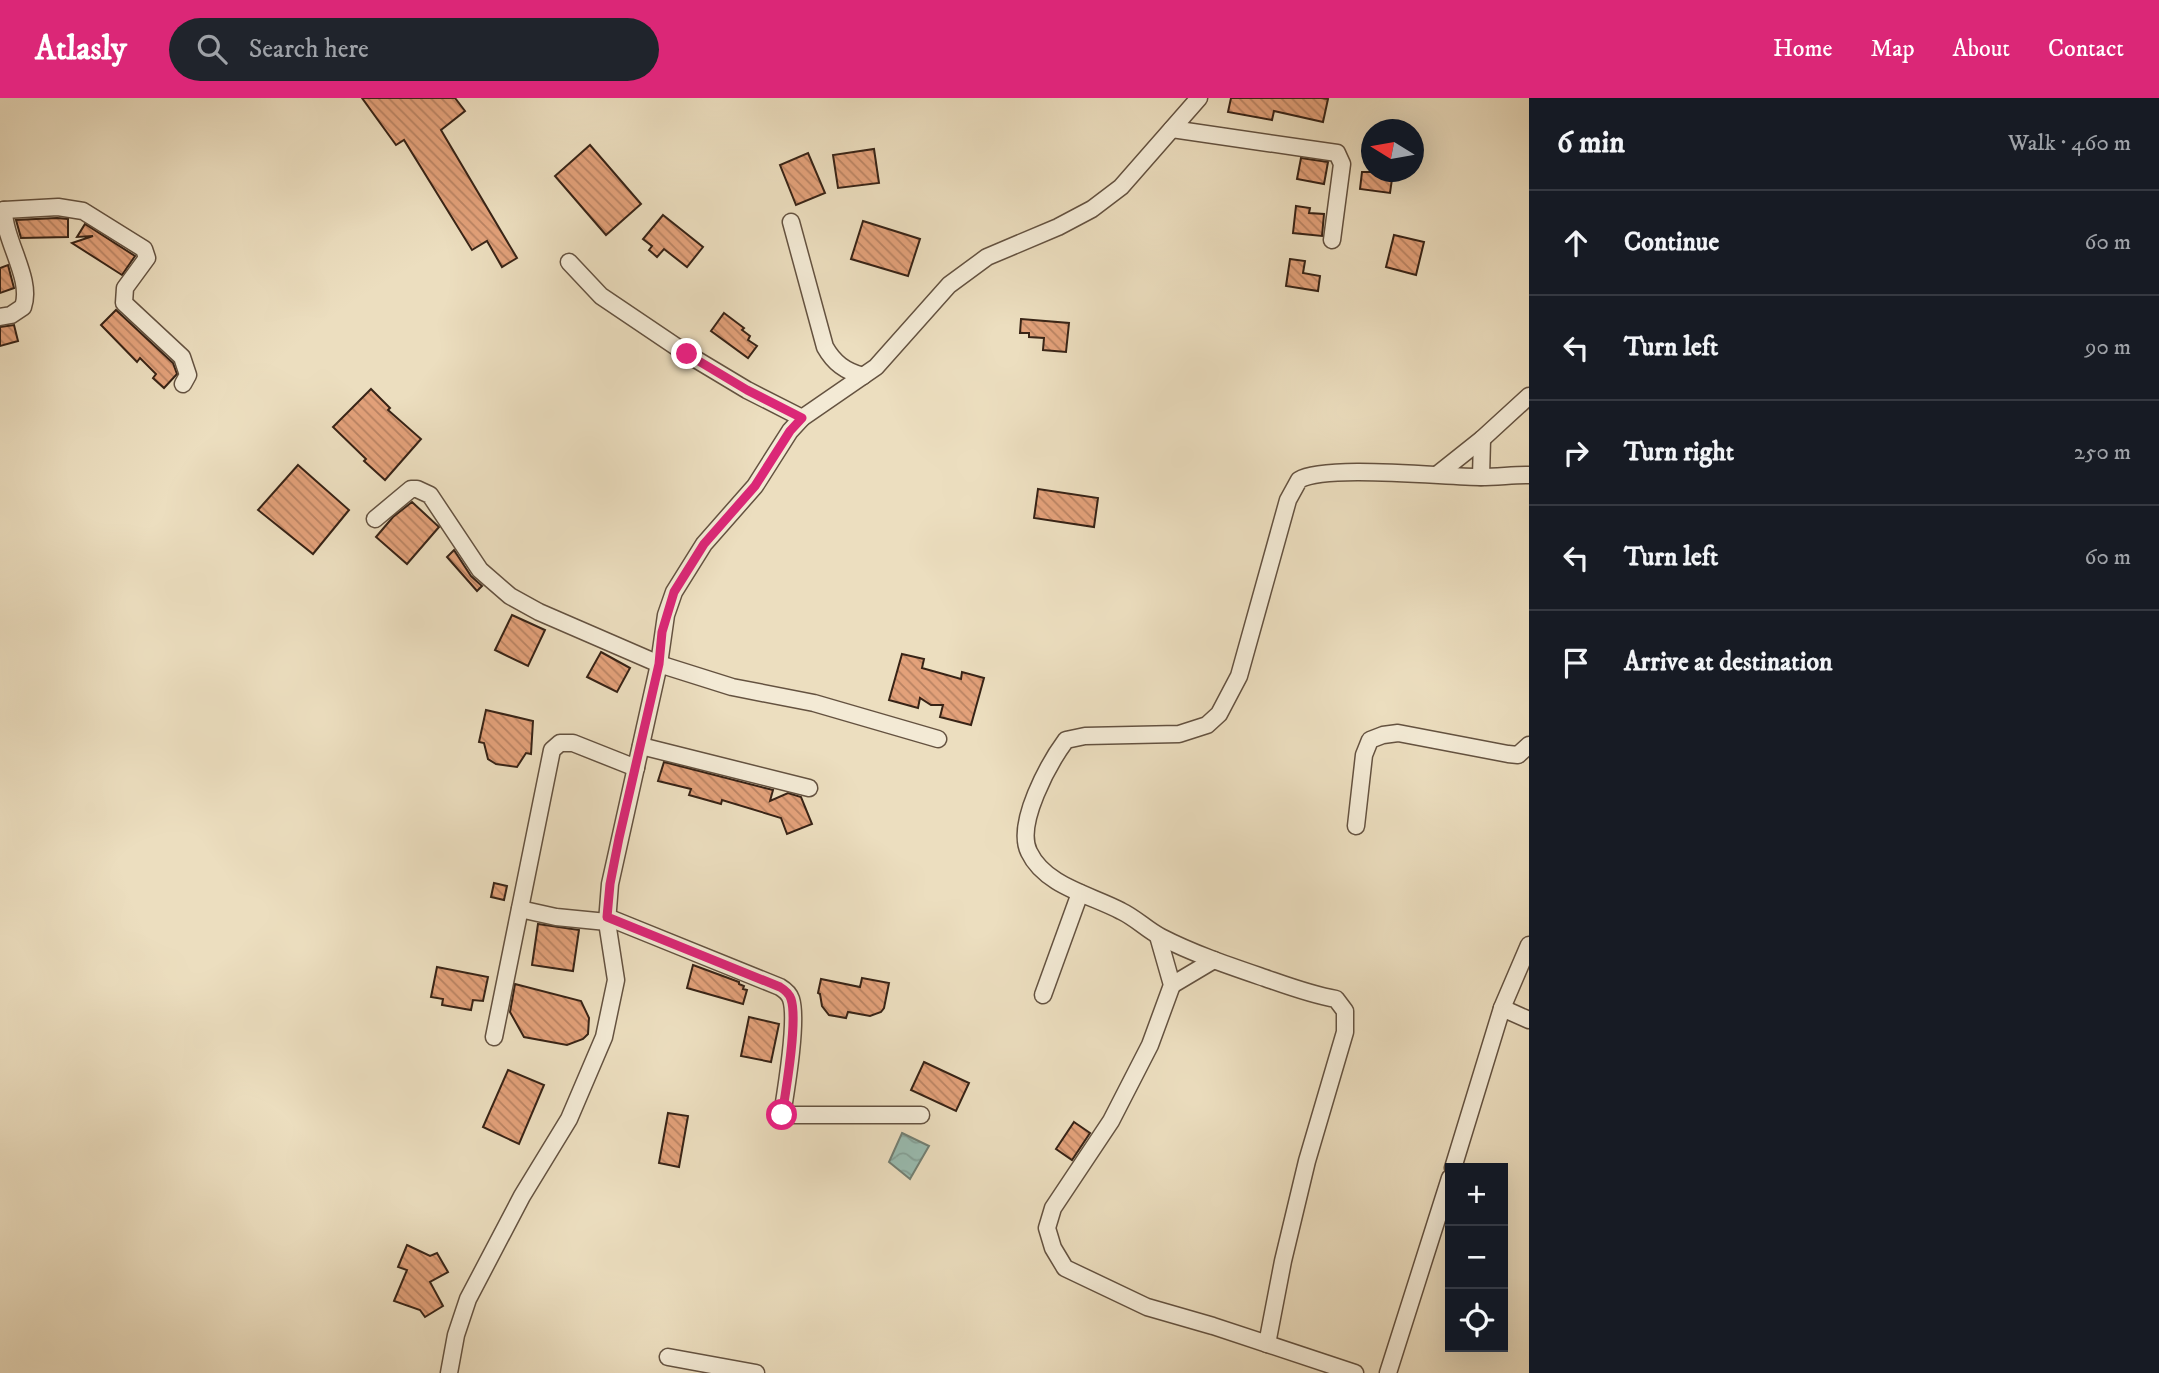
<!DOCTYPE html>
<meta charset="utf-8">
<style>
:root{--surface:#171b24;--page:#20242c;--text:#f1f3f6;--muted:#9ea1a6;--line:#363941;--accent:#db2777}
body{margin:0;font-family:"IM FELL DW Pica",serif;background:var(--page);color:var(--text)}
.controls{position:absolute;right:21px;bottom:21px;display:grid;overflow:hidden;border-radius:0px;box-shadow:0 7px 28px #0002}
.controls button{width:63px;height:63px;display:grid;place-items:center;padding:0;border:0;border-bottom:2px solid var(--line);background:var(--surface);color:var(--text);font:35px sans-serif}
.compass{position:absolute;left:1361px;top:21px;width:63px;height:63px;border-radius:50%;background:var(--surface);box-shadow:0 7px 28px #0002;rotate:281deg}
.stop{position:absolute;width:21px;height:21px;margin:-16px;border:5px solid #db2777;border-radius:50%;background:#fff}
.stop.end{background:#db2777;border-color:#fff;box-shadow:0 2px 7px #0008}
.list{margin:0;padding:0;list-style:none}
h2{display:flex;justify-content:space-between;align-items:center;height:91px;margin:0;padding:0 28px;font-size:30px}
h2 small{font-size:23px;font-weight:400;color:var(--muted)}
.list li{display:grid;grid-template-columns:46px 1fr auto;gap:21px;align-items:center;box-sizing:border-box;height:105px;padding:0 28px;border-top:2px solid var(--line)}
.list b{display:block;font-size:26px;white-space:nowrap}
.list em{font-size:23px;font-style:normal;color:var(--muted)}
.icon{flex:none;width:38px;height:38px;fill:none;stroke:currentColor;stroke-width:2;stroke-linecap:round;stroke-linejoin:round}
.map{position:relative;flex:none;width:1529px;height:1275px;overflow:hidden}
header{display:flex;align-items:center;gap:42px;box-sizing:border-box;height:98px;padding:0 35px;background:var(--accent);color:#fff}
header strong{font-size:33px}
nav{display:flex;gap:38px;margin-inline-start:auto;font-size:24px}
.search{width:490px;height:63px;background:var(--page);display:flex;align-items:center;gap:18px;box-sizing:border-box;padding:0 24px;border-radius:38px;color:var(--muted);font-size:26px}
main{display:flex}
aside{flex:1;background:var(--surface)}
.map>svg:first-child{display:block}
</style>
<header>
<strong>Atlasly</strong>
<div class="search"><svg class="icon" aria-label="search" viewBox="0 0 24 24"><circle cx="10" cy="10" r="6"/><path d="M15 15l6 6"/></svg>Search here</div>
<nav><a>Home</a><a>Map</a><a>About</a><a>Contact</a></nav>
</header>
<main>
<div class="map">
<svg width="1529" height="1275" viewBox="0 0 1529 1275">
<defs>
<pattern id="water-waves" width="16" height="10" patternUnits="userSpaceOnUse" patternTransform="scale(1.75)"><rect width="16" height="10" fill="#99bcb1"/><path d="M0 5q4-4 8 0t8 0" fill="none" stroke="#84a198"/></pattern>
<pattern id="building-back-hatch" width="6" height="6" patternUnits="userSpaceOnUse" patternTransform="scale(1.75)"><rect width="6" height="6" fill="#e3a17a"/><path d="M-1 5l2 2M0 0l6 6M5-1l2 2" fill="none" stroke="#b98363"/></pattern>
</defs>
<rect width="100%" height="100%" fill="#ecdebf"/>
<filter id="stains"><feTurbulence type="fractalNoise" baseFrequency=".00286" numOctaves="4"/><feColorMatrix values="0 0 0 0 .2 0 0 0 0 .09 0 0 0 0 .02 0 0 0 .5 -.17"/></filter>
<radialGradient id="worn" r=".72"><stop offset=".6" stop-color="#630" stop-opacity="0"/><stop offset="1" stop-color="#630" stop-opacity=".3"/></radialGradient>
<polygon fill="url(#water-waves)" stroke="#727f73" stroke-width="2" points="902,1035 929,1048 910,1081 889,1064"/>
<g fill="url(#building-back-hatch)" stroke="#372316" stroke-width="2">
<polygon points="362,0 455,0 465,13 441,32 517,160 502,169 487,143 472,152 404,42 396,47"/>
<polygon points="1231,0 1321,0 1328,1 1323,24 1274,13 1272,22 1228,14"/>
<polygon points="590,47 641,106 606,137 555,78"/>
<polygon points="874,51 879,85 838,90 833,57"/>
<polygon points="808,55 825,95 796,107 780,67"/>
<polygon points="1301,60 1328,64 1324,86 1297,81"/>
<polygon points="1362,74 1393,74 1390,95 1360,91"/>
<polygon points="1296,108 1310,110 1309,115 1324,116 1322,138 1293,135"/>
<polygon points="663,117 703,149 687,169 664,151 657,159 649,152 652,148 643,141"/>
<polygon points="57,120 68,121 68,139 21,140 16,122"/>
<polygon points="863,123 920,141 908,178 851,161"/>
<polygon points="85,126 135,158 122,177 72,145 93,138 77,139"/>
<polygon points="1394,137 1424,144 1416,177 1386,169"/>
<polygon points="1290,161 1305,163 1303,175 1320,178 1318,193 1286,188"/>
<polygon points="8,167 14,190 0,195 0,170"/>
<polygon points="116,212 173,265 177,276 164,290 153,280 156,276 140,260 137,264 101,227"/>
<polygon points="724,215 744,230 742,232 750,238 748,242 757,248 748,260 711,233"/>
<polygon points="1021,221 1069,225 1066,254 1043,252 1044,240 1029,239 1029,235 1020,235"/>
<polygon points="14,227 18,243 0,248 0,229"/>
<polygon points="371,291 390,310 388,312 421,341 385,382 364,363 366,361 333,329"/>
<polygon points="298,367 349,412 313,456 258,412"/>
<polygon points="1038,391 1098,400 1094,429 1034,420"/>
<polygon points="412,404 439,429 407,466 376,439 393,419"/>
<polygon points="454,452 471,478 482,488 477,493 447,459"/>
<polygon points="512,517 545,532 528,568 495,552"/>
<polygon points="601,554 630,570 617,594 587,579"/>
<polygon points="902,556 924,561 922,570 961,581 962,574 984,580 971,627 940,619 943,607 931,607 920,600 918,610 889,602"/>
<polygon points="486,612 533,623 531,656 526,655 517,669 496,666 488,661 484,645 479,644"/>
<polygon points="664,664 773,692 770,703 788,695 801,699 812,726 787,736 781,720 722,702 721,706 689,697 691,691 658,683"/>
<polygon points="494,785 507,788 504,802 491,799"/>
<polygon points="538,826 579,832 573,873 532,867"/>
<polygon points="693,867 739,884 739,886 744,888 743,891 747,892 743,906 687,890"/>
<polygon points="437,869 488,879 483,903 473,902 471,912 442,907 443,901 431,899"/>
<polygon points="862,880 889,885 884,910 881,914 870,918 848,914 846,920 829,917 822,908 820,896 818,895 821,881 860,889"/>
<polygon points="515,886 581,903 589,920 588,936 583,941 567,947 524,939 510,914"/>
<polygon points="749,919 779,926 771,964 741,958"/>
<polygon points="924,964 969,985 956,1013 911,992"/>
<polygon points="508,972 544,987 519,1046 483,1029"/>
<polygon points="668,1015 688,1018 679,1069 659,1065"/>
<polygon points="1074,1024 1090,1035 1072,1062 1056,1051"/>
<polygon points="407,1147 430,1158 437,1155 448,1174 430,1184 443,1208 425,1219 420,1212 394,1203 407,1172 398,1169"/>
</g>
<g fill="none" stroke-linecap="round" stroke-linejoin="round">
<defs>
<g id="street">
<polyline points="1172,31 1337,55 1342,66 1332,142"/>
<polyline points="4,112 58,109 83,113 144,151 147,160 125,190 124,205 182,259 188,277 183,286"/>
<path d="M0,113L4,112C4,143 33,181 23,209L11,217L0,219"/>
<path d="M791,124L825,249C834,265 845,273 863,278"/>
<polyline points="569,164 601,198 687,256 747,292 802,320"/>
<polyline points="1438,376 1482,341 1529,298"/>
<polyline points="1481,379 1482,341"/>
<polyline points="375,421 411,391 417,391 430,397 480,472 510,498 539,514 659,566 732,589 814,605 938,641"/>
<polyline points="641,648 809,690"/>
<polyline points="1356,728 1364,657 1370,642 1383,637 1398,635 1508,656 1518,657 1529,647"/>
<polyline points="520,811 556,819 607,824"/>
<path d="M607,819L780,889C785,892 789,895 791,901C798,922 786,992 782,1017H921"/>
<polyline points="1158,838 1172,887 1150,947 1111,1023 1053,1110 1047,1130 1053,1150 1065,1170 1147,1209 1213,1228 1355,1275"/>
<polyline points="1172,887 1214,862"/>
<polyline points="1043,897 1080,795"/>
<polyline points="1502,910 1529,922"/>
<polyline points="494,939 552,652 560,645 573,645 636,670"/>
<polyline points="1453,1070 1502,910 1529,847"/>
<path d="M1267,1246L1283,1163L1307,1063L1345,934V913L1336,901C1312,897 1288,888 1265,880C1230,868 1194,856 1161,839C1147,832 1136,820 1121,813C1091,797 1045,788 1029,754C1015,726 1049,665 1066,642L1085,638L1179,636L1207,627L1219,616L1239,578L1288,402L1299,382C1325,366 1444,379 1481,379C1497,379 1513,377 1529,377"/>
<polyline points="668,1259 756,1275"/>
<polyline points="449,1275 456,1237 468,1201 522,1098 569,1021 604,939 616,882 607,824 610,786 659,566 666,517 674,494 704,446 755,388 790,333 802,320 876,269 949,187 987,159 1058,129 1092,111 1121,89 1199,0"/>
<polyline points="1388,1275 1450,1080"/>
</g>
</defs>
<use href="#street" stroke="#645240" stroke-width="19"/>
<use href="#street" stroke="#f3ead5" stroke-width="16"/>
</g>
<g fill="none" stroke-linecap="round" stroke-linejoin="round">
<path stroke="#db2777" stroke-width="9" d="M687,256L747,292L802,320L790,333L755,388L704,446L674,494L662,534L659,566L619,740L610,786L607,819L780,889C785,892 789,895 791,901C798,922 786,992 782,1017"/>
</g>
<rect width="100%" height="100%" filter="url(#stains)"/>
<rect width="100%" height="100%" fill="url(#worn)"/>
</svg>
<div class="controls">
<button>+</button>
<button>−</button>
<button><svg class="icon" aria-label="locate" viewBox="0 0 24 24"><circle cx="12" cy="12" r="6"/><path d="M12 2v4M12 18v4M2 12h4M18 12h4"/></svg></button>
</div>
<svg class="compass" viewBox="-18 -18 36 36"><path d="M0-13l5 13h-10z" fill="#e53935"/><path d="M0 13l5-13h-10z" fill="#9ea1a6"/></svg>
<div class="stop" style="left:782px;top:1017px"></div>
<div class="stop end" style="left:687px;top:256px"></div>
</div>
<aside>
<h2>6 min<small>Walk · 460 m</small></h2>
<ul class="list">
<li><svg class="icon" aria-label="ahead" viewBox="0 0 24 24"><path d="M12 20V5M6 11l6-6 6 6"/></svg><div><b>Continue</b></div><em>60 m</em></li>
<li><svg class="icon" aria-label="left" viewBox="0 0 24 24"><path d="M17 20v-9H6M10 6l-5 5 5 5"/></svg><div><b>Turn left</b></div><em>90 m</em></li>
<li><svg class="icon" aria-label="right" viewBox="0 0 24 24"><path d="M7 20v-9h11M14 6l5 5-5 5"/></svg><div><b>Turn right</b></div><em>250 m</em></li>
<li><svg class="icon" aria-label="left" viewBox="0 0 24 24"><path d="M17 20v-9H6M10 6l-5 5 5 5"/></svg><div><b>Turn left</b></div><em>60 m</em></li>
<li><svg class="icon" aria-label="arrive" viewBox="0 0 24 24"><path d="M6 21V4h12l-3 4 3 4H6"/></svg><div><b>Arrive at destination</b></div></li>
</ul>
</aside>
</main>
